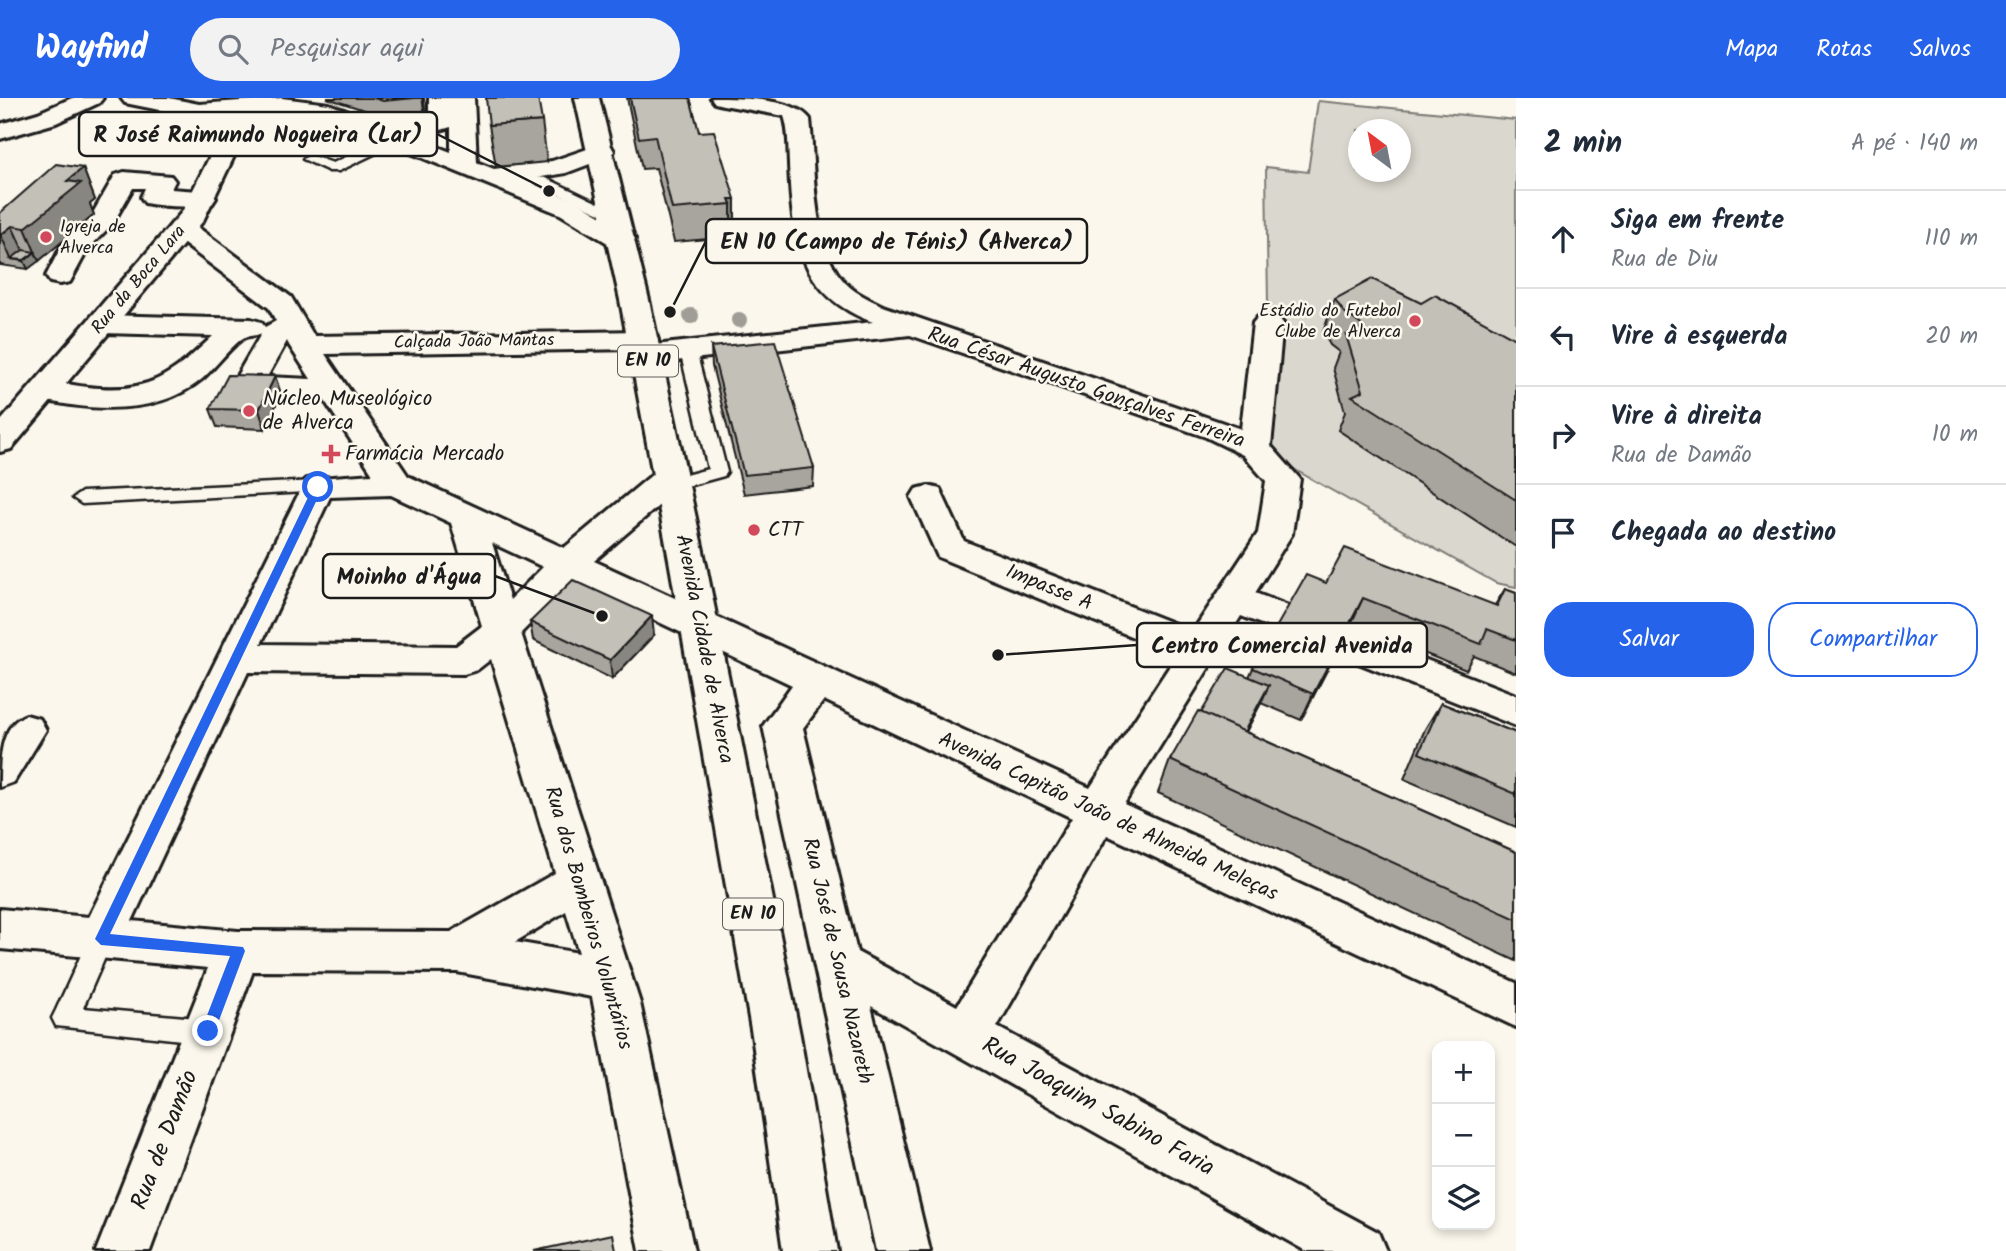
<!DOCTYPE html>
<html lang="pt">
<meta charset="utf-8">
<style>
:root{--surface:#fff;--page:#f2f2f3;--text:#1f2937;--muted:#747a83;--line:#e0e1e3;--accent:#2563eb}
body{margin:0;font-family:Kalam,sans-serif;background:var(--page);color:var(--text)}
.controls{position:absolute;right:21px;bottom:21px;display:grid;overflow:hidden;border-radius:14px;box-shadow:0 4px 10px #0003}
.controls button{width:63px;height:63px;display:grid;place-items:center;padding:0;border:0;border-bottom:2px solid var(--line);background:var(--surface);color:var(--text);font:35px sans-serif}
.compass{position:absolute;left:1348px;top:21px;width:63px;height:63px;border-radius:50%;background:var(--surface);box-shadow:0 4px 10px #0003;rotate:328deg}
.stop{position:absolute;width:21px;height:21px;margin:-16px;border:5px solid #2563eb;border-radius:50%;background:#fff}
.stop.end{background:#2563eb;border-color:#fff;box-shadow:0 2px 7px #0008}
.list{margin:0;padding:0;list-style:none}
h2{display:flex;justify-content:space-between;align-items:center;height:91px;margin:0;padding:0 28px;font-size:30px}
h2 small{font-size:23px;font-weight:400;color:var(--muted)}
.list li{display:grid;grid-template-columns:46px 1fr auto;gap:21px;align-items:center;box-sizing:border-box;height:98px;padding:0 28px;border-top:2px solid var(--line)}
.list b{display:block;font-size:26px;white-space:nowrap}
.list p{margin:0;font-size:23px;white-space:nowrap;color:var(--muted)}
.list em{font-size:23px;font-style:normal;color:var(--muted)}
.actions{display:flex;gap:14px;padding:21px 28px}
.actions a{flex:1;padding:16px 0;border:2px solid var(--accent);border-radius:28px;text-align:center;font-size:24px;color:var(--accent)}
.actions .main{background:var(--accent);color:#fff}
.icon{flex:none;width:38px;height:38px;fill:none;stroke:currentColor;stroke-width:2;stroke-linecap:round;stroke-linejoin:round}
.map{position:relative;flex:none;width:1516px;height:1153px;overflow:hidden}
header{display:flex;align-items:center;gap:42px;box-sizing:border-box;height:98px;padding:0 35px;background:var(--accent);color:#fff}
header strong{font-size:33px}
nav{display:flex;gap:38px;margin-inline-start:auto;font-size:24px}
.search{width:490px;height:63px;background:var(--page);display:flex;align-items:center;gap:18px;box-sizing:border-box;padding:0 24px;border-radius:38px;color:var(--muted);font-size:26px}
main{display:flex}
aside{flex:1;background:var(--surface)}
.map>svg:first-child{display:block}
</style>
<header>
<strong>Wayfind</strong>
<div class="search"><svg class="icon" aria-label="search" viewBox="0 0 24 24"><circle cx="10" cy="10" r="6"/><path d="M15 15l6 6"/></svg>Pesquisar aqui</div>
<nav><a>Mapa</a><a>Rotas</a><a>Salvos</a></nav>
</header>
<main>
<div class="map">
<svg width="1516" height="1153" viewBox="0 0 1516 1153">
<rect width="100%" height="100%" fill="#fbf7ec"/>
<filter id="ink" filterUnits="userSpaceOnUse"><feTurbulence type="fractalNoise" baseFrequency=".0143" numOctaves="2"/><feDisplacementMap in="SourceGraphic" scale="14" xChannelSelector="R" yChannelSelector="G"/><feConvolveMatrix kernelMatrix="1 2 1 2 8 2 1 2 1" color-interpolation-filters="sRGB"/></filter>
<g filter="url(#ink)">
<path fill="#dad7ce" stroke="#7b7a75" stroke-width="2" fill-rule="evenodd" d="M1318,3L1516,22V489L1496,485L1292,370L1270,346L1266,69L1308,74ZM1358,32H1400V74H1358Z"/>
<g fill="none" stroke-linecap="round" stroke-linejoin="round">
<defs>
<g id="lane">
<polygon points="398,35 403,36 403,42 339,73 329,73 303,61 310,57 333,65"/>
<polygon points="500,75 546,80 623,117 616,121 611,120 538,87 495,82 493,79"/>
<polygon points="688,248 696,253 727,374 724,378 673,392 667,390 664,386 667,382 708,371 680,253"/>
<polygon points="318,383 324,385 327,389 324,393 82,406 73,400 82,394"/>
<polygon points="101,830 110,833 113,841 83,910 208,921 217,925 221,933 217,941 208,945 56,928 52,920 56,912 92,833"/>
</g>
<g id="street">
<polygon points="72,0 103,0 99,5 56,25 0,41 0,26 38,15"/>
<polygon points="429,0 474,0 477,65 473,70 455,70 451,65 451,29 441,32 377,38 368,36 365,31 368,26 429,19"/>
<path d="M711,0C742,0 794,0 810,21C815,67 811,145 842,181C852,194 869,201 883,208L1241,331L1253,225L1258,219L1268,216L1278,219L1283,225L1271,348L1300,381L1292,436L1255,495L1516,597V628L1241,518L1124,706L1516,885V929L1107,737L997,929L1378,1134L1386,1153H1306L871,908L930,1153H876L763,628L792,587L572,483L521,535L640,905L694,1153H640L592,899L457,874L253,873L150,1153H96L208,870L0,851V811L89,819L306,381L373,376L323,300L236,295L231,288L261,236C257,237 249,238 245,239C233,245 214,271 202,281C156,319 89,313 34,300L29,293L34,286C52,282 70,287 88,289C148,296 171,278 213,238L103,235L93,232L88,226L93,220L103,217L251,221L261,224L265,229L276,223L269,210L172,137L169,131L172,125H192L291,199L314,238L643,233L654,236L658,242L654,247L873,224C797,197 792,136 789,66C788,50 789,32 784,18L723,7L715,5ZM910,237L1206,339L1243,357L1266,383L1258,435L1193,533L964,443L940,391L928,388L916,391L911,399L938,459L1177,557L1090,690L594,463L683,387L688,379L683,371L671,368L659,371L564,450L408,378L325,256L636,251L632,257L636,263L647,266ZM287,243L289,247L311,281L267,279ZM391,397L451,425L482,528L456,548L261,546L330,399ZM492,445L543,469L510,502ZM491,561L555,775L451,834L238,833L132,823L248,574L464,576L477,572ZM824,602L1072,720L957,908L857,854L803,630ZM566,813L579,855L515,844Z"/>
<path d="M124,74L171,78L175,83L171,91L212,94L216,100L212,106C192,110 165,109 145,105L141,99L145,90H133L113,125L88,151L70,184L60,186L50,184L46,178L62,147L93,115L115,77Z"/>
<path d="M26,617L40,621L46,632L14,684L0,689C0,660 0,627 26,617Z"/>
</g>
<polygon id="secondary" points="121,0 169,0 199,6 282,0 329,6 494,71 552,63 602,46 611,48 614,53 611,58 566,75 523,82 578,104 631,135 635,141 631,147 611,147 560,116 325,20 269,16 236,54 203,123 11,351 0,354 0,324 182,114 213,52 242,18 199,20 125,5"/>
<polygon id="primary" points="575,0 599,0 649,202 705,462 800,937 837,1153 783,1153 752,937 669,462 620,202"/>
</defs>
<use href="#lane" stroke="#1c1c1c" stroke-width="5"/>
<use href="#street" stroke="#1c1c1c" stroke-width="6"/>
<use href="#secondary" stroke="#1c1c1c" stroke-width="6"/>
<use href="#primary" stroke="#1c1c1c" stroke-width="6"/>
<use href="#lane" fill="#fbf7ec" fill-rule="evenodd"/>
<use href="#street" fill="#fbf7ec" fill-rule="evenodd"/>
<use href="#secondary" fill="#fbf7ec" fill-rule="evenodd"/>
<use href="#primary" fill="#fbf7ec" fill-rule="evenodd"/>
</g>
<g fill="#a09d97">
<circle cx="691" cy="218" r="8"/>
<circle cx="739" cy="222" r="8"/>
</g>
<g fill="#a8a59e" stroke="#1c1c1c" stroke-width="2">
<polygon points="327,0 424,0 425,16 386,19"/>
<polygon points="627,0 690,0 699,34 735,101 735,133 731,133 732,139 674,144 656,70 642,71"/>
<polygon points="542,23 547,64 496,69 489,27"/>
<polygon points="83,70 95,102 90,106 94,117 28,171 0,167 0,115"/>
<polygon points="1335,201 1421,205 1516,241 1516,449 1338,332 1345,314 1333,270 1339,254 1330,247 1323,234"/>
<polygon points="711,249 814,370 813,388 744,396 712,268"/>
<polygon points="275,278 281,296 265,331 217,329 210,311"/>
<polygon points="1326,485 1495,507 1505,491 1516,495 1516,575 1474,558 1466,572 1351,526 1301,622 1261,605 1246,634 1516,754 1516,863 1158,695 1170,662 1201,615 1249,579 1253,570"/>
<polygon points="530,524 654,537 612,581 533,542"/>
<polygon points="1441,605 1516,635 1516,729 1404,681 1425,631"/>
</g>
<g fill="#888681" stroke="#1c1c1c" stroke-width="2">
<polygon points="422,0 424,0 425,16"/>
<polygon points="83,70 95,102 90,106 94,117 39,163 25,130 67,83"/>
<polygon points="729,101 735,101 735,133 731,133 731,106"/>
<polygon points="12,128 27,161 35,154 39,163 28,171 24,163 11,161 1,137"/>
<polygon points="275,278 281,296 265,331 259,312"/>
<polygon points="1363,500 1351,526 1301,622 1313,596"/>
<polygon points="652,518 654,537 612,581 610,562"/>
<polygon points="1269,587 1261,605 1228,666 1236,648"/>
</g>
<g fill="#c3c0b8" stroke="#1c1c1c" stroke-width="2">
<polygon points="374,0 415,0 383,3"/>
<polygon points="486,0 538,0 542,23 489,27"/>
<polygon points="630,0 690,0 699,34 714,33 735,101 729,101 731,106 672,111 655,38 639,40"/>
<polygon points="56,66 83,70 67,83 81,85 25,130 12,128 0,137 0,115"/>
<polygon points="23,152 35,154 24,162 11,161"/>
<polygon points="1372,181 1421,205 1435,197 1516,241 1516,402 1352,298 1363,293 1346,237 1364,229 1343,213 1335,201"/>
<polygon points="775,243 814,370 744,377 711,249"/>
<polygon points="228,277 275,278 259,312 210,311"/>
<polygon points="1345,450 1497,508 1505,491 1516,495 1516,542 1487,531 1481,546 1363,500 1313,596 1253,570 1306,477 1326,485"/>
<polygon points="573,482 652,518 610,562 530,524"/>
<polygon points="1228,570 1269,587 1244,634 1201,615"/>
<polygon points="1441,605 1516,635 1516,696 1419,655"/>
<polygon points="1198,613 1516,754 1516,821 1170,662"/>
<polygon points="613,1136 616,1153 534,1153"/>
</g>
</g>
<polygon fill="#2563eb" points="318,386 323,389 110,836 243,849 245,853 215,933 208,940 201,933 230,858 101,847 95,841 313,389"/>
<g fill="#d1495b" stroke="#fbf7ec" stroke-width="2.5">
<circle cx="46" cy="139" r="7"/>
<circle cx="1415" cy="223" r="7"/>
<circle cx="249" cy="313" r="7"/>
<path d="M327.5 345.5h7v7h7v7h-7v7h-7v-7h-7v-7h7z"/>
<circle cx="754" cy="432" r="7"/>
</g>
<g text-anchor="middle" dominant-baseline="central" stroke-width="5" stroke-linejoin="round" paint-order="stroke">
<g font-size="18" fill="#1c1c1c" stroke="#fbf7ec" text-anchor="start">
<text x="60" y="129">Igreja de<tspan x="60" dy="21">Alverca</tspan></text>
<text x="1401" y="213" text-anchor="end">Estádio do Futebol<tspan x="1401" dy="21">Clube de Alverca</tspan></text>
</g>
<g font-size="18" fill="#1c1c1c" stroke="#fbf7ec">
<text transform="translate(139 182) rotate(-50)">Rua da Boca Lara</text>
<text transform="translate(474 244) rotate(-1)">Calçada João Mantas</text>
</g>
<g fill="#fbf7ec" stroke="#5f5e5a" stroke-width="2">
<rect x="618" y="247.5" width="60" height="31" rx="5"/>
<rect x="723" y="800.5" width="60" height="31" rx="5"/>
</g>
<g font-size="19" font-weight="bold" fill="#1c1c1c">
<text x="648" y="263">EN 10</text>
<text x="753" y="816">EN 10</text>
</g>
<g font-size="21" fill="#1c1c1c" stroke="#fbf7ec">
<text transform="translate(1086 290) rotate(19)">Rua César Augusto Gonçalves Ferreira</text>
<text transform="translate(1049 490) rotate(22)">Impasse A</text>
<text transform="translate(704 551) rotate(79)">Avenida Cidade de Alverca</text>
<text transform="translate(1108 719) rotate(25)">Avenida Capitão João de Almeida Meleças</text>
<text transform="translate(588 820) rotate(74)">Rua dos Bombeiros Voluntários</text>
<text transform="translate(837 863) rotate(77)">Rua José de Sousa Nazareth</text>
</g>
<g font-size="21" fill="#1c1c1c" stroke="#fbf7ec" text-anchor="start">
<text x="263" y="301">Núcleo Museológico<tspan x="263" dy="24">de Alverca</tspan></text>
<text x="345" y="356">Farmácia Mercado</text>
<text x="768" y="432">CTT</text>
</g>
<g font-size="24" fill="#1c1c1c" stroke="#fbf7ec">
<text transform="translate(1098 1009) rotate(29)">Rua Joaquim Sabino Faria</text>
<text transform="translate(165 1042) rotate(-69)">Rua de Damão</text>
</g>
</g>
<path fill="none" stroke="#1c1c1c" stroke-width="2.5" d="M549 93L437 36M670 214L706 143M602 518L495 478M998 557L1137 547"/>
<g fill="#1c1c1c" stroke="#fbf7ec" stroke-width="2.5">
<circle cx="549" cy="93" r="7"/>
<circle cx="670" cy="214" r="7"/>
<circle cx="602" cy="518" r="7"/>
<circle cx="998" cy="557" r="7"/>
</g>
<g fill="#fbf7ec" stroke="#1c1c1c" stroke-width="2.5">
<rect x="79" y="14" width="358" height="44" rx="7"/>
<rect x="706" y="121" width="381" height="44" rx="7"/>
<rect x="323" y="456" width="172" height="44" rx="7"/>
<rect x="1137" y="525" width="290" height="44" rx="7"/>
</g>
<g font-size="23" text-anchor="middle" font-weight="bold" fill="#1c1c1c">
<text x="258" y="44">R José Raimundo Nogueira (Lar)</text>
<text x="897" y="151">EN 10 (Campo de Ténis) (Alverca)</text>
<text x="409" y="486">Moinho d'Água</text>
<text x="1282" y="555">Centro Comercial Avenida</text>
</g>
</svg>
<div class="controls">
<button>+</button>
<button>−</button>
<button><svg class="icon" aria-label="layers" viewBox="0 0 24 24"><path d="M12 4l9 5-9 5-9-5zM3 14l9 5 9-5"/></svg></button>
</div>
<svg class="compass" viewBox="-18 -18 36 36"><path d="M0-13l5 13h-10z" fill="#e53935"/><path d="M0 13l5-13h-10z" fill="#747a83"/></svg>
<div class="stop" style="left:318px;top:389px"></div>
<div class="stop end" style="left:208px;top:933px"></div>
</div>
<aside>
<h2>2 min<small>A pé · 140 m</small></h2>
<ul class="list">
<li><svg class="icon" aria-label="ahead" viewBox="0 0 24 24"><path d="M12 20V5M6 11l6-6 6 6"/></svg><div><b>Siga em frente</b><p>Rua de Diu</p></div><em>110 m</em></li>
<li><svg class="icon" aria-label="left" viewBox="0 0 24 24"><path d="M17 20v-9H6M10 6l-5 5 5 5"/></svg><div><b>Vire à esquerda</b></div><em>20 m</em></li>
<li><svg class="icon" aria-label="right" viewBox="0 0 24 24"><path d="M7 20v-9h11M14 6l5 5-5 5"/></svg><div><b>Vire à direita</b><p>Rua de Damão</p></div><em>10 m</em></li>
<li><svg class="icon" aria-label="arrive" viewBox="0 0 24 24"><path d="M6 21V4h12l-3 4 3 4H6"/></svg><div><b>Chegada ao destino</b></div></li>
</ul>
<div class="actions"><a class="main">Salvar</a><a>Compartilhar</a></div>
</aside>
</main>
